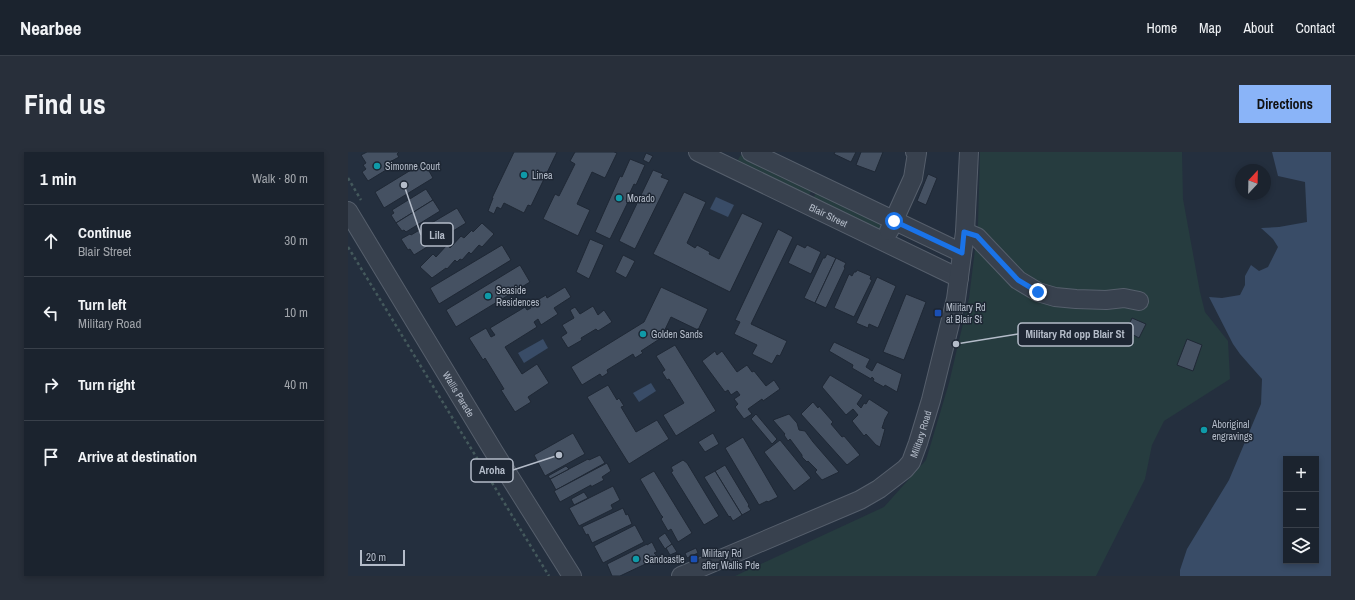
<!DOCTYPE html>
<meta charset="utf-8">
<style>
:root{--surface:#1b232e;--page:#282f3a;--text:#f1f3f6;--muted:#a0a4aa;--line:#39404a;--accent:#8ab4f8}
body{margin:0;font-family:"Archivo Narrow",sans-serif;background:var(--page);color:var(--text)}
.controls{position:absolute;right:12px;bottom:12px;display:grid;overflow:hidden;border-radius:0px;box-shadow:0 2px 6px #0003}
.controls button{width:36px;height:36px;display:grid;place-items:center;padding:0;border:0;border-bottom:1px solid var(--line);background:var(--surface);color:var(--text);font:20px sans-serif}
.compass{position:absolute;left:887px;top:12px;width:36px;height:36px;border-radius:50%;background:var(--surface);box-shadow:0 2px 6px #0003;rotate:22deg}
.scale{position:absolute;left:12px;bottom:10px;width:45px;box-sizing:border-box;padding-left:4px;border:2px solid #b4bcc9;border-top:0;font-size:11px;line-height:14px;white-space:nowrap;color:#b4bcc9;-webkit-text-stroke:3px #1d2633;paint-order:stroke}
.stop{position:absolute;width:12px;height:12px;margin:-9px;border:3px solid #1a73e8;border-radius:50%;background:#fff}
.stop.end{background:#1a73e8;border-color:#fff;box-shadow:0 1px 4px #0008}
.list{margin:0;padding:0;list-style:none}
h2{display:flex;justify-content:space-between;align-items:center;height:52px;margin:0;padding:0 16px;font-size:17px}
h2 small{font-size:13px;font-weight:400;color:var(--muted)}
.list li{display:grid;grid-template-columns:26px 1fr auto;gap:12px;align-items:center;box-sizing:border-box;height:72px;padding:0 16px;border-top:1px solid var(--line)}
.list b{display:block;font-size:15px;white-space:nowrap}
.list p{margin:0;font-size:13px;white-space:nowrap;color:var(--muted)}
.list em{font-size:13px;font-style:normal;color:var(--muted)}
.icon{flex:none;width:22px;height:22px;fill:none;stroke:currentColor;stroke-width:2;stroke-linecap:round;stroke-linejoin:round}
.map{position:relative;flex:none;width:983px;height:424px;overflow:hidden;border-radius:0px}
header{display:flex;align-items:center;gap:24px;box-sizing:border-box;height:56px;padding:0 20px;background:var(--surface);border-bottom:1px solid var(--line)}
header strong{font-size:19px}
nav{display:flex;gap:22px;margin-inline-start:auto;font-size:14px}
.intro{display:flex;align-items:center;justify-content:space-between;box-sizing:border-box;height:96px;padding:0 24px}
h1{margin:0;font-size:28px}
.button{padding:10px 18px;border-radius:0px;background:var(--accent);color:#111;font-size:14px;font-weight:700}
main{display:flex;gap:24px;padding:0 24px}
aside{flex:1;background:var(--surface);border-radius:0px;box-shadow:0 2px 6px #0003}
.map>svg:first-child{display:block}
</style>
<header>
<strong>Nearbee</strong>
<nav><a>Home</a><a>Map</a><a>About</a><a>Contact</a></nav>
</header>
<div class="intro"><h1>Find us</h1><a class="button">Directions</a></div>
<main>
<aside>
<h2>1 min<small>Walk · 80 m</small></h2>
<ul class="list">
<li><svg class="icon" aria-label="ahead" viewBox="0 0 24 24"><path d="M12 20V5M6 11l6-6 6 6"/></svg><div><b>Continue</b><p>Blair Street</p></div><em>30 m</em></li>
<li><svg class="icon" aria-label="left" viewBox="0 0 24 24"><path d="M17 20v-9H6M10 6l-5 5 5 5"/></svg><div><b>Turn left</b><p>Military Road</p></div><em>10 m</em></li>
<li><svg class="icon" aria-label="right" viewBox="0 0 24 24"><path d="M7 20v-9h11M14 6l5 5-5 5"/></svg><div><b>Turn right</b></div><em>40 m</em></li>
<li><svg class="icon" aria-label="arrive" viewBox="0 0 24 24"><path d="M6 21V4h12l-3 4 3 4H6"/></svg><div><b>Arrive at destination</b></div></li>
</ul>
</aside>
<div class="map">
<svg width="983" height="424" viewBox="0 0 983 424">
<rect width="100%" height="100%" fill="#242f3e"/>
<g fill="#263c3f">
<polygon points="632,0 834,0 835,47 852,140 857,160 880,189 882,227 816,269 804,293 797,327 748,424 387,424 536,355 578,308 601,231 621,146 630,73"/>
<polygon points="394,3 396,3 465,35 459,47 389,10 392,4"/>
<polygon points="470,37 535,70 536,81 463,50"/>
</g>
<g fill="#394c67" fill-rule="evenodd">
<path d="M924,0H983V424H832V418L839,397L881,328L913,252L914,227L892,202L885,192L861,145L874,146L892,143L897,133V124L903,113L911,119L920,115L930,95L925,87L913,76L931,75L959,70L957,30L930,24ZM938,307H968V409H938Z"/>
<polygon points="368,45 386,53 380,65 362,57"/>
<polygon points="195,187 200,196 176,211 170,201"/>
<polygon points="303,231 308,239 291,250 285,241"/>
</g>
<g fill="#455162" stroke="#1f2835">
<polygon points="19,0 51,0 49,2 51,5 40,11 43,15 20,29 14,20 18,17 15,13 18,11 13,3"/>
<polygon points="166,0 209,0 183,54 180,53 176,61 156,51 153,57 149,55 146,62 140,59 145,46 144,46"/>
<polygon points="227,0 266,0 269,1 257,26 244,20 229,52 242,58 230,84 195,67 207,42 211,44 227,12 222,9"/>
<polygon points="487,0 508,0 503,10 486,2"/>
<polygon points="513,0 535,0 527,20 508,13"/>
<polygon points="298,1 305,4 301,11 295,8"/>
<polygon points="282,7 297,13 288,33 286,32 278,49 280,50 262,87 247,80 272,24 274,25"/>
<polygon points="76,10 85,26 36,56 27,40"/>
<polygon points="305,18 315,22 313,25 321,28 287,97 271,89"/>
<polygon points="580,22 589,26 578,53 569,49"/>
<polygon points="78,37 85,48 48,71 43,63 46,61 44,58"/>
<polygon points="336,40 358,50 339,91 347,96 349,93 362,100 361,102 371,107 394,61 415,71 382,140 305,102"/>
<polygon points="85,48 92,59 58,80 56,78 54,79 48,71"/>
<polygon points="109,56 118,71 66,103 62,97 60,98 53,87 62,82 63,83"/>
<polygon points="134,71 146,82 134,95 131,93 123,102 121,100 114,108 112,107 109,110 107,108 99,117 98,116 84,126 72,115 85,102 88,105 99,93 102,96 113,84 116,86 124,78 125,80"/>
<polygon points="430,77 445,85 403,172 439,189 432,204 429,203 424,212 404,202 409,193 386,182 392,170 387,168"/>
<polygon points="242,87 256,93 241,127 228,120"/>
<polygon points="449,92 457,96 459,93 473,100 463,122 440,111"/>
<polygon points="154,93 163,108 91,152 82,136"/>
<polygon points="479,102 488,106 467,151 456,146 475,106 477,106"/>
<polygon points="275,103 287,109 278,126 267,120"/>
<polygon points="488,106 498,111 496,115 497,116 478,156 467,151"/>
<polygon points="172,113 182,130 108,175 98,158"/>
<polygon points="509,118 523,124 522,127 524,128 506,165 486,156 501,122 504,124 506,120 508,120"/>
<polygon points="529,125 548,134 530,176 521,172 520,176 508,171"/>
<polygon points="217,135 223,145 206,156 210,162 193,173 190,167 186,170 189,175 157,195 174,222 189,212 201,231 180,245 183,250 167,260 153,238 156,237 137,206 135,208 121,186 138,176 143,185 147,183 142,176 177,155 179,158 183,156 181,153 198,143 199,146"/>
<polygon points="313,135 360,157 350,178 323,165 313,186 293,199 295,201 287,206 285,202 259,218 260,221 254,225 252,222 234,233 223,215 296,170"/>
<polygon points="558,142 578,150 556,208 535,200"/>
<polygon points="245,154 250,163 256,158 264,170 250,179 248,177 233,186 234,188 220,196 213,185 219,181 214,173 226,166 222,158 227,155 232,162"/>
<polygon points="784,166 798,172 791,186 778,179"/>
<polygon points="839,187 854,193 845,219 829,213"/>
<polygon points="486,190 522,207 518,215 524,219 529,210 554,222 549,240 537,233 536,235 525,229 526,227 524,225 523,227 504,216 505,213 481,199"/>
<polygon points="327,193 368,259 328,284 315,263 336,251 321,227 319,228 314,220 317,218 308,204"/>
<polygon points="367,199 369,203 374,199 389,220 399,213 404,220 406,219 418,234 426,228 432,237 415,249 414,247 400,257 404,262 396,267 387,255 390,252 386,247 392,243 389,239 383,243 380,238 377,240 354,209"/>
<polygon points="482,223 515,243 509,252 513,256 516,251 518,252 521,247 541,260 537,267 534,276 537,277 532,295 528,293 518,282 516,284 504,269 510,263 505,257 498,263 474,235"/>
<polygon points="260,233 269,248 271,246 276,254 273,255 288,280 309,268 321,287 281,312 239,245"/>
<polygon points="465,250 470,256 471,254 485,270 483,272 494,285 496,284 512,303 499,313 453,262"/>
<polygon points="408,262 429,287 424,292 403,267"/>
<polygon points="441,262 449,271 451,278 457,279 465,290 491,320 474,328 467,320 469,318 460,309 459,310 454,305 454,303 442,287 440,289 436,283 437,282 425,268"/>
<polygon points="225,281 237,302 197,324 186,303"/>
<polygon points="365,281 371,292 357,300 350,290"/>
<polygon points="395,285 430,345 420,350 419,349 411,353 377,296"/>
<polygon points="432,288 463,326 446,339 416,300"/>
<polygon points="252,303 257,311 208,338 202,327 240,307 241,308"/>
<polygon points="335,308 339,311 371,364 356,373 323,320 325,319 323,315"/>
<polygon points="259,311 263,319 254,325 256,328 243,335 243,333 212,350 206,339"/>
<polygon points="377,313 401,353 400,354 403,358 394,363 367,319"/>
<polygon points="218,314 221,317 202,327 200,324"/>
<polygon points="306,319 344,381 330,390 323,377 320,379 313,367 315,365 313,363 292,327"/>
<polygon points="367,319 394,363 385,369 382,364 381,365 356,325"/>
<polygon points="265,334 272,348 263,353 265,357 231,374 221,356"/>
<polygon points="236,340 240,346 226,353 223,347"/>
<polygon points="275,356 278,363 280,362 284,372 244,391 240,382 238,383 234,375"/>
<polygon points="287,373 296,390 255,411 246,394"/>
<polygon points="317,381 324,392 317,397 310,386"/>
<polygon points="304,390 309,400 306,401 309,404 308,407 272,424 264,424 259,412 299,392 299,393"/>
<polygon points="324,392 329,400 322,403 318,396"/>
<polygon points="348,396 350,401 339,406 337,401"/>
</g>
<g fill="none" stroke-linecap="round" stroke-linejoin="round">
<defs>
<g id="minor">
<path id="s1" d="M350,0L611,126"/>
<polyline points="403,0 614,101"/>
<path id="s2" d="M0,59L146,300L224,424"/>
<polyline points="541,79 565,26 569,1 567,0"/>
<polyline points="617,80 629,85 670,128 690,140 707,145 728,147 758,148 776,146 791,149"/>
<path id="s3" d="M333,424L512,348L531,337L557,317L563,310L570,291L583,248L608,147L617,80L621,0"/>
</g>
</defs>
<use href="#minor" stroke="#565f6c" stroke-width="20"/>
<g stroke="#44595c" stroke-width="2.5" stroke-dasharray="3 3" stroke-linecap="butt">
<polyline points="0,26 13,48"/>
<polyline points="0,95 201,424"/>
</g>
<use href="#minor" stroke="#38414e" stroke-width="18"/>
</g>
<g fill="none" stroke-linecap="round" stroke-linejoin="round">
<polyline stroke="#1a73e8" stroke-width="5" points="546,69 614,101 616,80 629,84 670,128 690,140"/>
</g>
<g fill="#0f9aa8" stroke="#1d2633" stroke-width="1.5">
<circle cx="29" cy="14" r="4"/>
<circle cx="176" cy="23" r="4"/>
<circle cx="271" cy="46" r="4"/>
<circle cx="140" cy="144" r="4"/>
<circle cx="295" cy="182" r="4"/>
<circle cx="856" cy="278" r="4"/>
<circle cx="288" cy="407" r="4"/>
</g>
<g fill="#1a4fb4" stroke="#1d2633" stroke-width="1.5">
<rect x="586" y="157" width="8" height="8" rx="2"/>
<rect x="342" y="403" width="8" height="8" rx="2"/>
</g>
<g text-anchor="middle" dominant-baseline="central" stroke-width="3" stroke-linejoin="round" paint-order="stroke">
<g font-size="10" fill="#b4bcc9" stroke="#1d2633" text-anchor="start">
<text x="37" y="14">Simonne Court</text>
<text x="184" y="23">Linea</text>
<text x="279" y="46">Morado</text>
<text x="148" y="138">Seaside<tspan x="148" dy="12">Residences</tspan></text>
<text x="598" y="155">Military Rd<tspan x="598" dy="12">at Blair St</tspan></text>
<text x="303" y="182">Golden Sands</text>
<text x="864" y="272">Aboriginal<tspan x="864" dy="12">engravings</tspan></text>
<text x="354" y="401">Military Rd<tspan x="354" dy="12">after Wallis Pde</tspan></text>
<text x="296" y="407">Sandcastle</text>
</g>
<g font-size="10" fill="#b4bcc9" stroke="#1d2633">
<text stroke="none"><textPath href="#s1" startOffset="145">Blair Street</textPath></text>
<text stroke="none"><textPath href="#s2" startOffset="214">Wallis Parade</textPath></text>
<text stroke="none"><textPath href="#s3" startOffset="288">Military Road</textPath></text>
</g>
</g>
<path fill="none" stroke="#b4bcc9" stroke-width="1.5" d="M56 33L73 83M608 192L670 182M211 303L165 318"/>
<g fill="#b4bcc9" stroke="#1d2633" stroke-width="1.5">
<circle cx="56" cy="33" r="4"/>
<circle cx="608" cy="192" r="4"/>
<circle cx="211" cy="303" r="4"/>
</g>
<g fill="#1d2633" stroke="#b4bcc9" stroke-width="1.5">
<rect x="73" y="71" width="32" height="23" rx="4"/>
<rect x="670" y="171" width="115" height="23" rx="4"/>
<rect x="123" y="307" width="42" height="23" rx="4"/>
</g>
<g font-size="11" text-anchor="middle" font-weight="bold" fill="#b4bcc9">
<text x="89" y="87">Lila</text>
<text x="727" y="186">Military Rd opp Blair St</text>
<text x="144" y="322">Aroha</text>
</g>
</svg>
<div class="controls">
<button>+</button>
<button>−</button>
<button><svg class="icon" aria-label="layers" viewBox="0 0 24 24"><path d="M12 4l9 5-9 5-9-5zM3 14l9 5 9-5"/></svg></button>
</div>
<svg class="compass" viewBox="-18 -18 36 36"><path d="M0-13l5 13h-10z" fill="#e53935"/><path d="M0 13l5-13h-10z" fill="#a0a4aa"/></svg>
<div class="scale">20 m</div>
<div class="stop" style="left:546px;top:69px"></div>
<div class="stop end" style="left:690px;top:140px"></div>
</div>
</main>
